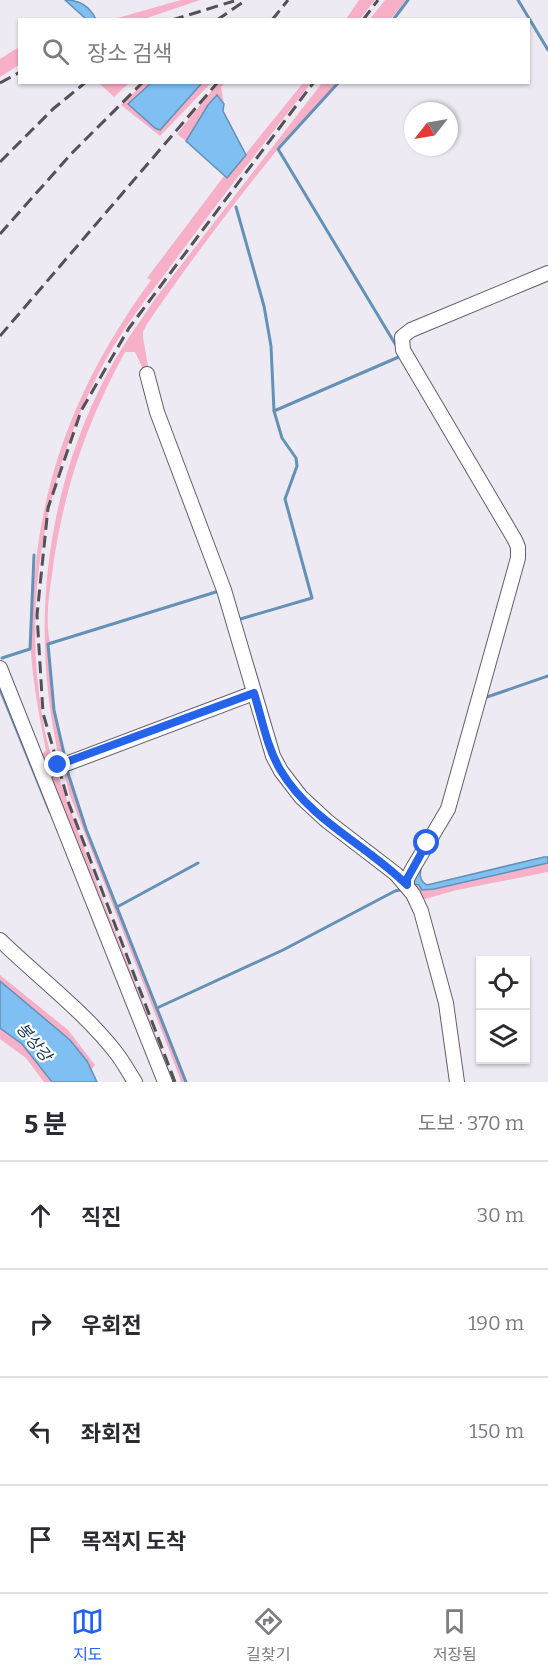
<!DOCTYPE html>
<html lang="ko">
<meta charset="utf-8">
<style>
:root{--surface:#fff;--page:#f7f7f7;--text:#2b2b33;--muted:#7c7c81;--line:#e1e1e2;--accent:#2563eb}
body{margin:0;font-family:Bitter,"Noto Sans KR",serif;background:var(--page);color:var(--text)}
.controls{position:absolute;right:18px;bottom:18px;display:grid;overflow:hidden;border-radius:0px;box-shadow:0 2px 4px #0004}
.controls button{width:54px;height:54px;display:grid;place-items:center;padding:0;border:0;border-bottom:2px solid var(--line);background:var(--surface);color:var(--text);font:30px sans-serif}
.compass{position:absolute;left:404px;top:102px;width:54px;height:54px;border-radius:50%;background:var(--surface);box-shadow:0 2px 4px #0004;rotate:239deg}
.stop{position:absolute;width:18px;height:18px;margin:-14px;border:4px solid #2563eb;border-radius:50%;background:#fff}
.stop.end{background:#2563eb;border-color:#fff;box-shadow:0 2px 6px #0008}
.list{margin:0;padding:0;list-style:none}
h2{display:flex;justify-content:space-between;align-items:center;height:78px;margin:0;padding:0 24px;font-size:26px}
h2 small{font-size:20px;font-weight:400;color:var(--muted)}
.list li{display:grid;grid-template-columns:39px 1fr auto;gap:18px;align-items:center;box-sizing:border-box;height:108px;padding:0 24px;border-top:2px solid var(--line)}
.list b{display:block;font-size:22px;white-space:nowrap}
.list em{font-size:20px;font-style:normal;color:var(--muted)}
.icon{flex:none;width:33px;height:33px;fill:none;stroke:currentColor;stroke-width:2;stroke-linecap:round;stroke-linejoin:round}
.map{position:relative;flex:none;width:548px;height:1082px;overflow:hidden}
.search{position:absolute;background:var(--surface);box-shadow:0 2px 4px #0004;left:18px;right:18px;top:18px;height:66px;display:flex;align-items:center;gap:15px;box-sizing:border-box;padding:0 21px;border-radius:0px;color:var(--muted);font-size:22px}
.sheet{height:510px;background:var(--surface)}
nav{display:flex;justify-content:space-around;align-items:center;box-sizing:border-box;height:84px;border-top:2px solid var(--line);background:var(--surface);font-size:16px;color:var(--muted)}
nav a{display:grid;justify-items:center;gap:3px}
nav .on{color:var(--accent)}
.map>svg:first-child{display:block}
</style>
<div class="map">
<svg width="548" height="1082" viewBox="0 0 548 1082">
<rect width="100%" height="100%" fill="#edeaf4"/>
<g fill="#f6b0c7">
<polygon points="181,0 200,0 144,19 105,19 114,19"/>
<polygon points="359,0 375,0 360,19 346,19"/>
<polygon points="385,0 406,0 391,19 370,19"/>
<polygon points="19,47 19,65 0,77 0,59"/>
<polygon points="99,83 129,83 114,97"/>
<polygon points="144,83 151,83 128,104 160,130 202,83 211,83 160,136 121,105"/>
<polygon points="218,83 225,83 221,87 224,104 216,95 186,141 177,134"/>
<path d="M303,83H311C266,141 220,199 176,259C151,293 124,326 104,363C47,468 22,597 42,714C44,731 49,747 53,763H44L40,755L46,751C40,718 33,685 31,652C30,634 32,615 33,597C40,475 79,379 151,280L147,278L224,176L227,177Z"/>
<path d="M322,83H337L276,149L277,150C231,207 188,264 147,324L143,332V337L149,372L145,373L135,352H125C85,426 63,491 52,574C49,596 45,620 50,642L47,643L51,688L64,761L60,762C29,629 45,492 108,372C122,346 139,323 155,299Z"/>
<polygon points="548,275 548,276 410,335 404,343 405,349 524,549 450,808 410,882 419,885 423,890 434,889 548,863 548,872 457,890 425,899 420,902 409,882 410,877 449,809 520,558 519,547 516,539 404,349 403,343 408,334"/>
<polygon points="65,766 85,829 186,1082 181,1082 180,1078 69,793 63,767"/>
<polygon points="56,770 102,898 174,1082 171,1082 50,776"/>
<polygon points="0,975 68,1030 95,1065 91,1070 87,1061 70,1040 0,981"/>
<polygon points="0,1028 22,1044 52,1082 44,1082 26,1058 0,1039"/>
</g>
<g fill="#7fbff2" stroke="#6491b6" stroke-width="1.5">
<path d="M65,0C80,0 89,6 96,19H86Z"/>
<polygon points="151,83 151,82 202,83 160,130 155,128 128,104"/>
<polygon points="217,95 224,104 223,111 246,155 227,178 186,141 208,105"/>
<path d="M544,857H548V863L434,889L422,890L419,885L410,883L422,864C420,873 418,880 427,885Z"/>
<polygon points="0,981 70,1040 87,1061 97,1082 52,1082 22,1044 0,1028"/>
</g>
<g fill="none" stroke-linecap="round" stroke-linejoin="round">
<g stroke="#6491b6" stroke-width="3">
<polyline points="518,0 548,50"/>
<polyline points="393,20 408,0"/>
<polyline points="339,82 278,149 397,347"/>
<polyline points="236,207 264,306 271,346 274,411 282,438 296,458 297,466 285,499 312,598 237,620 238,621"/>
<polyline points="274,411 401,356"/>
<polyline points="2,658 30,649 34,555"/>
<polyline points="0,689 50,812"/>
<polyline points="484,698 548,676"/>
<polyline points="65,758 54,710 48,644 219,591"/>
<polyline points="66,767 86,829 186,1082"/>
<polyline points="117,907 198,863"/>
<polyline points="157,1008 283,950 395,891 404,889"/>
</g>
<defs>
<g id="minor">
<polyline points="147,374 157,412 224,590 273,756 281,771 301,797 327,821 396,874 413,894 421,911 446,1003 457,1082"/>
<polyline points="0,668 165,1082"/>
<polyline points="42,773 254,693"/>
<polyline points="407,885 407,879 413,868 448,809 518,558 518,547 515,540 403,350 402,337 411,330 548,273"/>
<path d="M0,940C38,977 86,1013 117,1054C124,1063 129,1073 135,1082"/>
</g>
</defs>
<use href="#minor" stroke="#636069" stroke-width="16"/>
<use href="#minor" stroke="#fff" stroke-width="14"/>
<g stroke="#535156" stroke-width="3" stroke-dasharray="12 6" stroke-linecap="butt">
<polyline points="172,20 234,1"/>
<polyline points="217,20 246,0"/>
<polyline points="272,20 288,0"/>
<polyline points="363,20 378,0"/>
<polyline points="0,83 20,72"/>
<polyline points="0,162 53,109 86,82"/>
<polyline points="0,234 71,154 143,82"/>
<polyline points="0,336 218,82"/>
<polyline points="175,1082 69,804 43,713 37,615 48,508 81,411 129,328 314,82"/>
</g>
</g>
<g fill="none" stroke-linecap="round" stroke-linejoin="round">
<path stroke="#2563eb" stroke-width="8" d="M58,765L254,693C262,719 267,748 281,771C311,821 367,845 407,885V879L427,843"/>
</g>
<g text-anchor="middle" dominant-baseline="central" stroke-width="4.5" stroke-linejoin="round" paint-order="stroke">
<g font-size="16" font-style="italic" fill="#123650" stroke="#fff">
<text transform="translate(34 1042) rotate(50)">봉상강</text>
</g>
</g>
</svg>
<div class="controls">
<button><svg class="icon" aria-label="locate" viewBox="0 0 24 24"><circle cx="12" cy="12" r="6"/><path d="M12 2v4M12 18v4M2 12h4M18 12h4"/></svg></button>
<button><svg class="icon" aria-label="layers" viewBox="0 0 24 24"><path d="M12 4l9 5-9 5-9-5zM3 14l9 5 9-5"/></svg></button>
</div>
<svg class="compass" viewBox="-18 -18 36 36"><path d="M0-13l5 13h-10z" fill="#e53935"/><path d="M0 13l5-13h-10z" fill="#7c7c81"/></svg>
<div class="stop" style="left:427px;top:843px"></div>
<div class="stop end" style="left:58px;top:765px"></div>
<div class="search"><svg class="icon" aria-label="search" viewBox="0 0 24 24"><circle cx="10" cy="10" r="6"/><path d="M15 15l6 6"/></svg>장소 검색</div>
</div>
<section class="sheet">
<h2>5 분<small>도보 · 370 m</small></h2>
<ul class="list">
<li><svg class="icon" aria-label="ahead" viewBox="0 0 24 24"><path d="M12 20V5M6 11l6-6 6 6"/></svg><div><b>직진</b></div><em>30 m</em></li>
<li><svg class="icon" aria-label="right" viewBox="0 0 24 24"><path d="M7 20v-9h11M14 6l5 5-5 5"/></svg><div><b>우회전</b></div><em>190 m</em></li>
<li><svg class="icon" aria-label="left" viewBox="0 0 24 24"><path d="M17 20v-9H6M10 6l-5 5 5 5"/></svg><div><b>좌회전</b></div><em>150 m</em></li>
<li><svg class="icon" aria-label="arrive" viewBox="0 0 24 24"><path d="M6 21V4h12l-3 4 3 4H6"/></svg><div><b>목적지 도착</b></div></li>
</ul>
</section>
<nav>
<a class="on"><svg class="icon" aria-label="map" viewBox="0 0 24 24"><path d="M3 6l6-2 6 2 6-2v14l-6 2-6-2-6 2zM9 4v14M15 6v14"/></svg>지도</a>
<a><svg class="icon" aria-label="directions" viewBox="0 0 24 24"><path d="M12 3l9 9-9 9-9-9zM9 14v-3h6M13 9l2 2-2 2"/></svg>길찾기</a>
<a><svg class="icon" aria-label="saved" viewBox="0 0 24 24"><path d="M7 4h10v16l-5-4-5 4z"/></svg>저장됨</a>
</nav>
